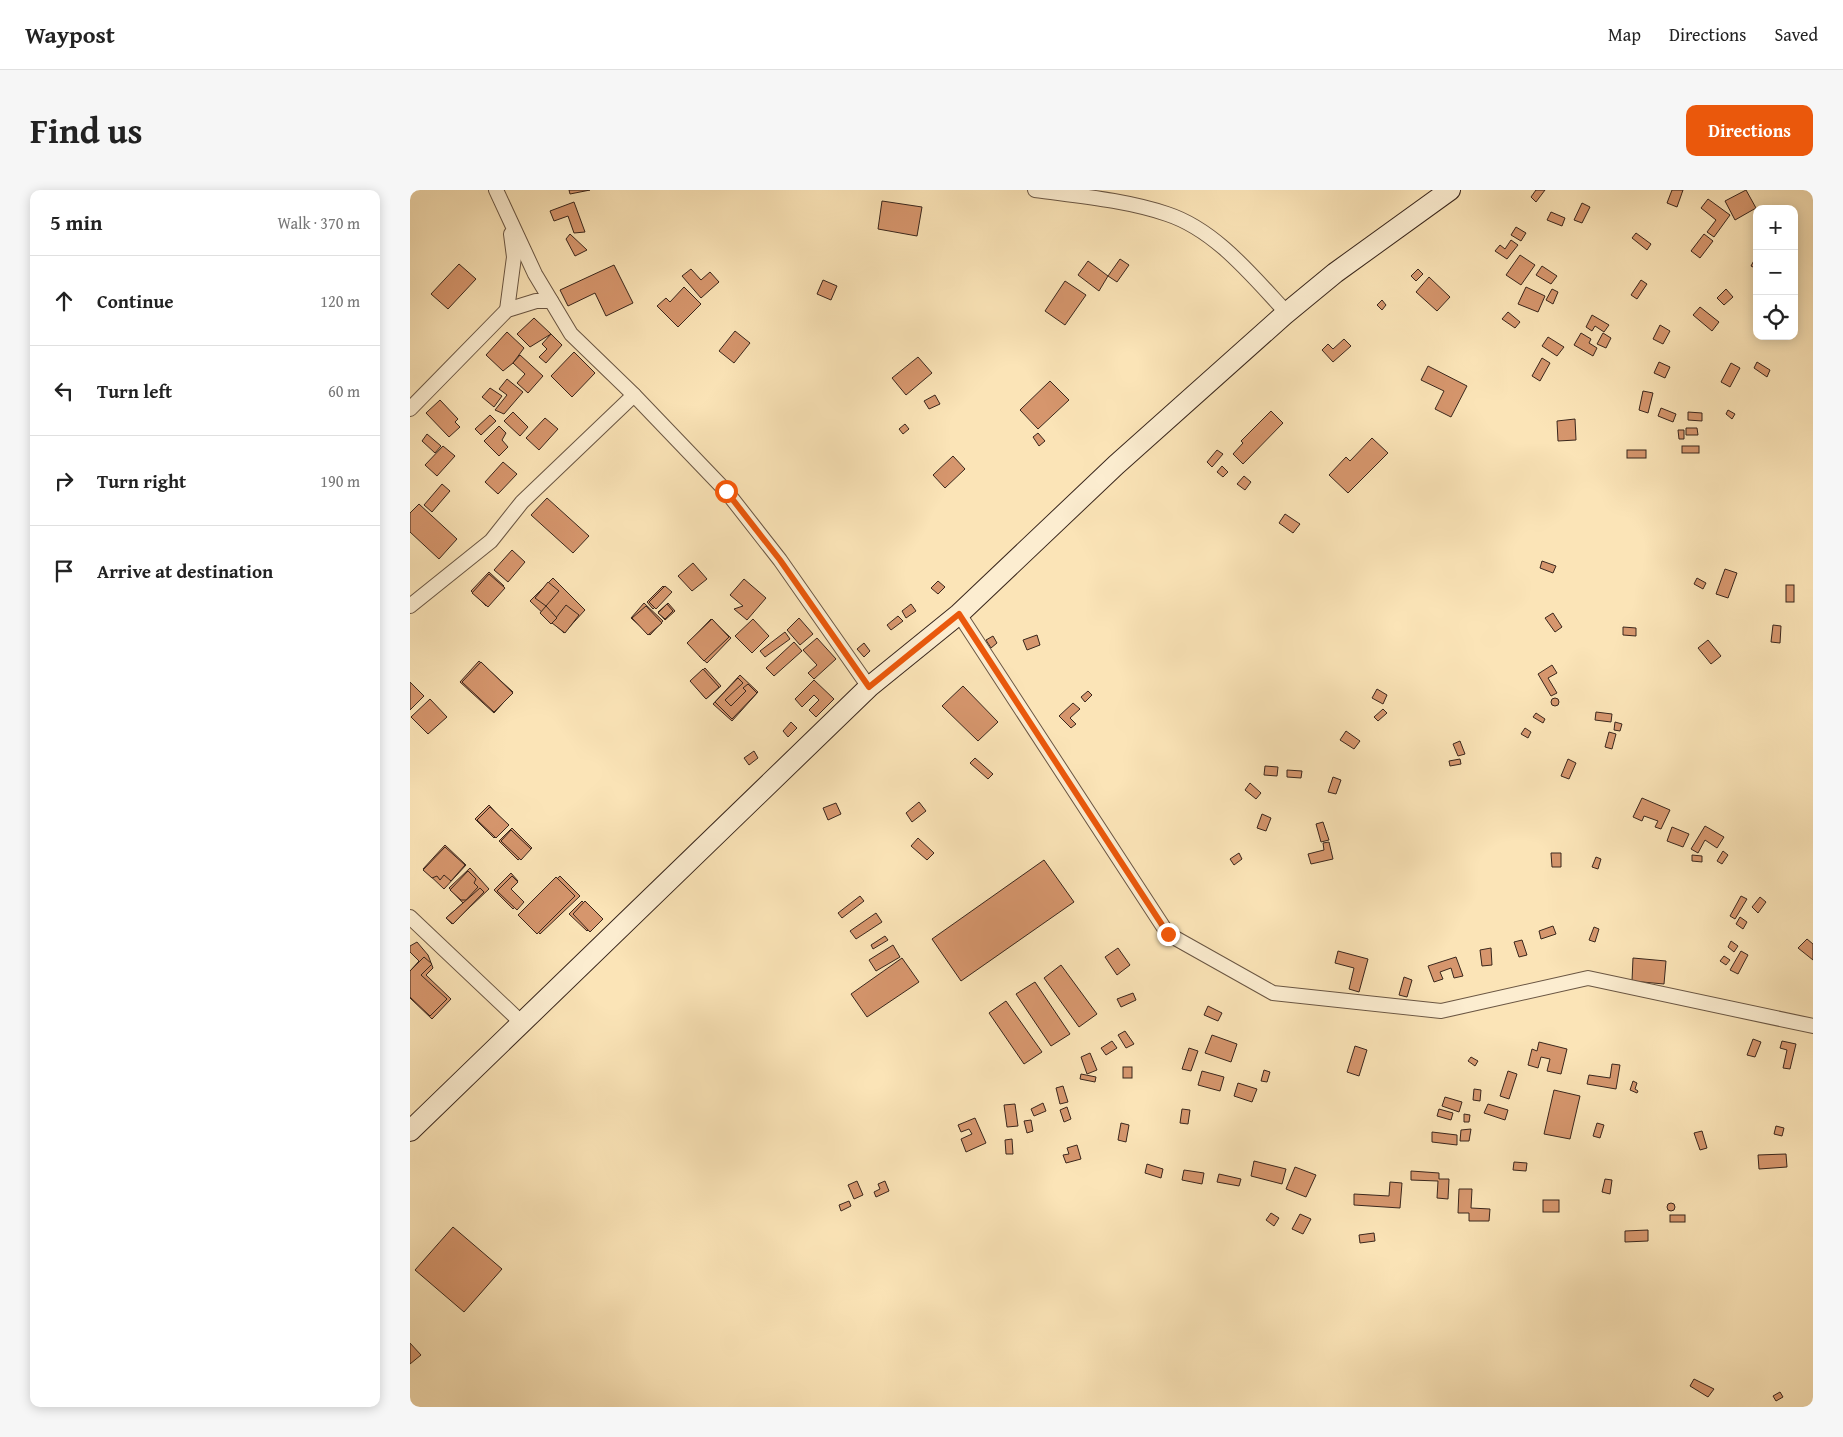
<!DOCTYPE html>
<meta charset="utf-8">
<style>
:root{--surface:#fff;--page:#f6f6f6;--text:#222;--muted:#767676;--line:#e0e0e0;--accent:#ea580c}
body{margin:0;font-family:"Gentium Book Plus",serif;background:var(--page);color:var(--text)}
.controls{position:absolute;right:15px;top:15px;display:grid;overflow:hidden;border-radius:10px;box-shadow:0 2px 12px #0003}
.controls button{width:45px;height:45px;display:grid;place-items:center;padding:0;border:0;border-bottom:1px solid var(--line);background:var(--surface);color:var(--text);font:25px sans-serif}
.stop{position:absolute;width:15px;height:15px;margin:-11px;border:4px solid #ea580c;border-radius:50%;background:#fff}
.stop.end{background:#ea580c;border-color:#fff;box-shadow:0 1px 5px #0008}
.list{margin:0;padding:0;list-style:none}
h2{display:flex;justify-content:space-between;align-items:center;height:65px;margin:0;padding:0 20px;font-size:21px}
h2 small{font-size:16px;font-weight:400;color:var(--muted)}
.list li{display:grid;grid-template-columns:32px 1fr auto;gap:15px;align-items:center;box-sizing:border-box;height:90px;padding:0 20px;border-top:1px solid var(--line)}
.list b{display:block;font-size:19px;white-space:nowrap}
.list em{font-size:16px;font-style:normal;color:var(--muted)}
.icon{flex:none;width:28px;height:28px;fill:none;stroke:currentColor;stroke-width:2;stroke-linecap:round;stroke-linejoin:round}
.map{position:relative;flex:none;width:1403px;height:1217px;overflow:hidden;border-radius:10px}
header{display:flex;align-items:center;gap:30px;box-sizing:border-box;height:70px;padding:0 25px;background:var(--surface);border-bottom:1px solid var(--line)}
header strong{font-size:24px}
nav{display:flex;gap:28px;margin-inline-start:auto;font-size:18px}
.intro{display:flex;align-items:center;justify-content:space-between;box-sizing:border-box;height:120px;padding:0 30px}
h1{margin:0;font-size:35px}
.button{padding:12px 22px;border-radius:10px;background:var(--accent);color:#fff;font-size:18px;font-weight:700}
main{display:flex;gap:30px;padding:0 30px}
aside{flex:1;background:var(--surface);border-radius:10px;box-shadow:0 2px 12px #0003}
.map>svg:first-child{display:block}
</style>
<header>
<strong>Waypost</strong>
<nav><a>Map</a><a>Directions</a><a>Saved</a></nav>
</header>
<div class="intro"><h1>Find us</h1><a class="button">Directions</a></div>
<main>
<aside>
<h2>5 min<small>Walk · 370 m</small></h2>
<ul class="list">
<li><svg class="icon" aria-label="ahead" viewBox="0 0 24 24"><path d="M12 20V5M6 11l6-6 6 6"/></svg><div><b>Continue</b></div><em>120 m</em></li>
<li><svg class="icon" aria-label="left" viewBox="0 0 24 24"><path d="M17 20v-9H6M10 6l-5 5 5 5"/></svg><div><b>Turn left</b></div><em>60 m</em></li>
<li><svg class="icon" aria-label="right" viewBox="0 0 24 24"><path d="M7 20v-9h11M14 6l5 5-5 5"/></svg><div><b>Turn right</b></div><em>190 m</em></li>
<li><svg class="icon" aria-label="arrive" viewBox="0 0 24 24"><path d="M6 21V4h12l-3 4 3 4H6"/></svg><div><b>Arrive at destination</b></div></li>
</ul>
</aside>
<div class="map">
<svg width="1403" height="1217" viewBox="0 0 1403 1217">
<rect width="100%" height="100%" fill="#fbe4b7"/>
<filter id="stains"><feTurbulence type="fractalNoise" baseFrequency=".004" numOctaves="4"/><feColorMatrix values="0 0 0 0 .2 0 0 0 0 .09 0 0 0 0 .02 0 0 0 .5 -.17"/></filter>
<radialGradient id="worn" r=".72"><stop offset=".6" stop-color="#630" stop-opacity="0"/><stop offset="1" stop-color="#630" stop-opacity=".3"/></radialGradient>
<g fill="#d6966d" stroke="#39261c">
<polygon points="159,0 180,0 160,4"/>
<polygon points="1126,0 1135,0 1126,12 1121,7"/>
<polygon points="1262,0 1273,0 1267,17 1257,13"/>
<polygon points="1336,0 1346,18 1325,30 1315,11"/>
<polygon points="1298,9 1320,25 1304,47 1297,42 1306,30 1291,18"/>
<polygon points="472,11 512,17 507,46 468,39"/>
<polygon points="164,12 175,42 164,43 158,26 144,31 140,21"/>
<polygon points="1172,13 1180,17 1172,33 1164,30"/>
<polygon points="1141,22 1155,28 1152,36 1137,30"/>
<polygon points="1106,37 1116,43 1111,51 1101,45"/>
<polygon points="1226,43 1241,54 1237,60 1222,48"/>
<polygon points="160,44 177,60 165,66 156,49"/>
<polygon points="1294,44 1303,51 1290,68 1281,61"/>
<polygon points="1101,50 1108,55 1097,69 1085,61 1090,55 1095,59"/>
<polygon points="1110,65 1125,75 1111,95 1096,85"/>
<polygon points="1347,65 1347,79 1341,76"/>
<polygon points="710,69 719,75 707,92 698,86"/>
<polygon points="678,71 698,86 689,101 668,85"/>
<polygon points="49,74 66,89 38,119 21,104"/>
<polygon points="204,75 223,113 196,126 185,103 158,116 150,100"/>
<polygon points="1132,76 1147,86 1141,94 1126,85"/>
<polygon points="281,79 291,90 300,82 309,92 291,108 272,86"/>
<polygon points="1008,79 1013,84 1006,91 1001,86"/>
<polygon points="1019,87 1040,107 1027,121 1006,102"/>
<polygon points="413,90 427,96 421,110 407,104"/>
<polygon points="1231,90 1237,94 1227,109 1221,105"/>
<polygon points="655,91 676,105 655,135 635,121"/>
<polygon points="274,97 291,114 268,137 247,116 256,108 260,112"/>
<polygon points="1116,97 1135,106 1128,122 1108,114"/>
<polygon points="1142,99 1148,102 1143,114 1136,110"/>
<polygon points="1316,99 1323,107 1314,115 1307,108"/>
<polygon points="972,110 976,115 972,120 967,115"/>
<polygon points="1290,117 1309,132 1302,141 1283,125"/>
<polygon points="1098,122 1110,132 1105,138 1092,129"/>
<polygon points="1182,125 1199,135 1194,142 1185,136 1182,141 1176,137"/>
<polygon points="124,128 141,144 120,157 107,144"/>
<polygon points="1250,135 1260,141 1253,154 1243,149"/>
<polygon points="325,141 340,153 324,173 309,161"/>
<polygon points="97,142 114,158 103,173 93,181 76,165"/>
<polygon points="1171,143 1181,149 1179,153 1187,158 1183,166 1164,155"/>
<polygon points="1193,143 1201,148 1196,158 1187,154"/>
<polygon points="141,144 152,155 136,173 129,167 137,159 132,154"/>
<polygon points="1138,147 1154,157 1147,166 1132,156"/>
<polygon points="934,149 941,156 923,172 912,160 918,154 923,159"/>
<polygon points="164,162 185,183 162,207 141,186"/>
<polygon points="110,165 133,186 118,203 107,193 115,184 103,173"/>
<polygon points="508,167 522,183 496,205 482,188"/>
<polygon points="1132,168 1140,173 1130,191 1122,186"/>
<polygon points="1249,172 1260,177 1255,188 1244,183"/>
<polygon points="1347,172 1360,180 1357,187 1344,178"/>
<polygon points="1321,173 1330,178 1320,197 1311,192"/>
<polygon points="1018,176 1057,196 1041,227 1025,219 1034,201 1011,190"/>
<polygon points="97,189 113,202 94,224 85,220 97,205 89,199"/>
<polygon points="640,191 659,210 628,239 610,220"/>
<polygon points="80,198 92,206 84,217 72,207"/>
<polygon points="1233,201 1243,203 1238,223 1229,220"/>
<polygon points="525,205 530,214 519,219 514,211"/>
<polygon points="30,210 48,229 45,232 50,237 39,247 16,223"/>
<polygon points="1251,218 1266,224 1263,232 1248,226"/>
<polygon points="1318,220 1325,224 1322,229 1316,224"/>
<polygon points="861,221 873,233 833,274 823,264 833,253 831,251"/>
<polygon points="103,222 118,237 110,246 94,231"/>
<polygon points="1278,222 1292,223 1292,231 1278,230"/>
<polygon points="80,225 86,231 71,245 65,239"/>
<polygon points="135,228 148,239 129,260 116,248"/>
<polygon points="1165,229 1166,250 1148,251 1147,231"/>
<polygon points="495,234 499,239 493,244 489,239"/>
<polygon points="89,236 96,243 92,250 98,257 89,266 74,251"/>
<polygon points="1276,238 1287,238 1288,245 1276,245"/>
<polygon points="1268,240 1274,240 1274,249 1269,249"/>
<polygon points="628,243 635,251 629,256 623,247"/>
<polygon points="17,244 31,256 25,263 12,251"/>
<polygon points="962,248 978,263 938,303 919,285 936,267 940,271"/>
<polygon points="33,256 45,266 27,286 15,275"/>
<rect x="1272" y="256" width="17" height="7"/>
<polygon points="807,260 813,264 802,277 797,272"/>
<rect x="1217" y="260" width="19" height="8"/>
<polygon points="543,266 555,279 535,298 523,285"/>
<polygon points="93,272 107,284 88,304 75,292"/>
<polygon points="812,276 818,282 813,287 807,282"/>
<polygon points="834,286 841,292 835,300 827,294"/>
<polygon points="32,294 40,301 22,322 14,315"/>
<polygon points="137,308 179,346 163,363 121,325"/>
<polygon points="9,314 47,349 29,369 0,342 0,323"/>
<polygon points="875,324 890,334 883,343 869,333"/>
<polygon points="102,360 115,372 98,392 84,380"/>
<polygon points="1132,371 1146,376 1143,383 1130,378"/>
<polygon points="283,373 297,389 282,401 268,386"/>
<polygon points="1315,379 1327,383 1318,408 1306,404"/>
<polygon points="79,382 94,396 76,416 61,401"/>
<polygon points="79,384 95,398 78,417 62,403"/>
<polygon points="143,388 175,420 154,443 120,411"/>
<polygon points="1287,388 1296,393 1293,399 1284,394"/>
<polygon points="334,389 356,408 337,430 324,419 333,416 320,405"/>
<polygon points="528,391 535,397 528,404 521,398"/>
<polygon points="138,392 149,401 136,416 125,408"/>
<rect x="1376" y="395" width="8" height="17"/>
<polygon points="253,396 260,404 243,419 237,412"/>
<polygon points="255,396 262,402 246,419 239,412"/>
<polygon points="234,413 253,431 240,445 221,428"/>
<polygon points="258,413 265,421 255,430 248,422"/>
<polygon points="257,414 263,421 255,429 248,423"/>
<polygon points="501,414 506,421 496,428 492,421"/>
<polygon points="156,415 169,425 155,443 142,433"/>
<polygon points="136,416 147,428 141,434 130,423"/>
<polygon points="236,416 252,433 238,445 222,428"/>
<polygon points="1143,423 1152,437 1145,442 1135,428"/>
<polygon points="488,426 493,431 481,440 477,435"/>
<polygon points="389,428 403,444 390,455 377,440"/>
<polygon points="301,429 321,448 297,473 289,466 304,450 298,444 284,458 278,453"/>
<polygon points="302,429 319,447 294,471 277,453"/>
<polygon points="343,429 359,446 342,463 325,446"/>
<polygon points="1363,435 1371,436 1370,453 1361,452"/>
<polygon points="1213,437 1226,438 1226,446 1213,445"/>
<polygon points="375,442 380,449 355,467 350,461"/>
<polygon points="627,445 630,455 617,460 613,450"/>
<polygon points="583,446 587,453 581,458 576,450"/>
<polygon points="407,448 426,469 404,489 398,483 407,475 393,460"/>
<polygon points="1298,450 1311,466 1301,474 1288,458"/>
<polygon points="384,452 392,461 364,486 356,478"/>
<polygon points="454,453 460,461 454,467 447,459"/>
<polygon points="69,471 103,502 84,523 50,492"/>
<polygon points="71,472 103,503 84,522 52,492"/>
<polygon points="1142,475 1147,483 1138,488 1147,503 1141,506 1128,484"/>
<polygon points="295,478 311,496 296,509 281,491"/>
<polygon points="293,479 309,497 296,509 280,491"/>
<polygon points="330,485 348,502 322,531 303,514"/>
<polygon points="328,488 333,493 315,510 321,516 336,501 333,498 338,494 347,503 322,529 305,512"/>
<polygon points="404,490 424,509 406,527 399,520 409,510 404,505 392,517 385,509"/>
<polygon points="0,492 14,506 0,520"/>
<polygon points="553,496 588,532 568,551 532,516"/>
<polygon points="967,499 977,505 973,514 962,508"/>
<polygon points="678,501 682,505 675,512 671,507"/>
<circle cx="1145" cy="512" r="4"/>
<polygon points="20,509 37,527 18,544 1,527"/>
<polygon points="663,513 670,519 660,528 666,534 661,538 649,526"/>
<polygon points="973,519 977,523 968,531 964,527"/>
<polygon points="1186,522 1202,524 1201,532 1185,530"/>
<polygon points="1126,523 1135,529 1133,533 1123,527"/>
<polygon points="381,532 387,538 378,547 373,541"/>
<polygon points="1205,532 1212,534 1210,541 1204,540"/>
<polygon points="1115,538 1121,542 1118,548 1111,544"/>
<polygon points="936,541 950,551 944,559 930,550"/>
<polygon points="1199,542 1206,544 1202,559 1195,557"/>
<polygon points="1050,551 1055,564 1048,566 1043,554"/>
<polygon points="344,561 348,568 339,575 334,568"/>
<polygon points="565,568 583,584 578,589 560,573"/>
<polygon points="1050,569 1051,574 1040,576 1039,571"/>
<polygon points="1158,569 1166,573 1159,589 1151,586"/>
<polygon points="855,576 868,577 867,586 854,585"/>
<polygon points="877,580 892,581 891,588 877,587"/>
<polygon points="923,587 931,590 926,604 918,602"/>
<polygon points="840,593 851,603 846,609 835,600"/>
<polygon points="1232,608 1260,620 1251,639 1245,637 1248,631 1234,626 1232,631 1223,627"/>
<polygon points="509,612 516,621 502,632 496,623"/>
<polygon points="426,613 431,624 418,630 413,618"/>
<polygon points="79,615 97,635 84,648 65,629"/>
<polygon points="80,617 99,635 86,648 67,630"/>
<polygon points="852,624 861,628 856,641 847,638"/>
<polygon points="913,632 919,650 911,652 906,634"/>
<polygon points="1295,636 1314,647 1307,658 1295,650 1288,663 1281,659"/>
<polygon points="1262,637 1279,644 1273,657 1257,651"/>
<polygon points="102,638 122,658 108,670 89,651"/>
<polygon points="101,640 121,659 111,670 91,651"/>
<polygon points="508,648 524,663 517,670 501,656"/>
<polygon points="919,652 923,669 901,674 898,664 914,660 913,653"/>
<polygon points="35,655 56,675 34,699 13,679"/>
<polygon points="35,657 55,675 41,691 34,685 30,690 27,686 22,688 13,680"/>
<polygon points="1313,661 1318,665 1312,674 1307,671"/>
<polygon points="829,663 832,669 824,675 820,669"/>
<polygon points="1141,663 1151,663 1151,677 1142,677"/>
<polygon points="1282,665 1292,666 1292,672 1282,671"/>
<polygon points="1186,667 1191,669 1188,679 1182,677"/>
<polygon points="634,670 664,712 551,791 522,749"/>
<polygon points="60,678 79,699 42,734 36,728 53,713 39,698"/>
<polygon points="58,681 66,689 64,693 68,697 56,710 51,710 40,700"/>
<polygon points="101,683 108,691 101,699 112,710 103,719 84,700"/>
<polygon points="102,686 108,692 101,699 114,712 107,720 87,701"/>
<polygon points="150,686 170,706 130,744 110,723"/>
<polygon points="146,687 165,706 127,744 108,725"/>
<polygon points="70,698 74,702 43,734 36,728"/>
<polygon points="450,706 454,711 432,728 428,723"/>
<polygon points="1331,706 1337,709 1325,729 1320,726"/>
<polygon points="1350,707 1356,712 1348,723 1342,717"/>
<polygon points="172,711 189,728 177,741 159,724"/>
<polygon points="175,711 193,729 180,742 163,724"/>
<polygon points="466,723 472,732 446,749 440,741"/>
<polygon points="1330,727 1337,732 1333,739 1326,734"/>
<polygon points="1143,736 1146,744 1131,749 1129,741"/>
<polygon points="1184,737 1189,739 1185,752 1179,750"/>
<polygon points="475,746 478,750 463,759 461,755"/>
<polygon points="1397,749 1403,754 1403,770 1388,758"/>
<polygon points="1112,750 1117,765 1109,767 1104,752"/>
<polygon points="1321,751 1328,756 1324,762 1318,757"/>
<polygon points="7,752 18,765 23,778 16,785 41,809 22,829 0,808 0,781 9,771 0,762 0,756"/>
<polygon points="483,755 490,767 466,781 459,770"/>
<polygon points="708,758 720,775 707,785 695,767"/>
<polygon points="1081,758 1082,775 1072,776 1070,760"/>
<polygon points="928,761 958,769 949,802 939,799 944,778 925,773"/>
<polygon points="1331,761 1338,765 1328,784 1320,780"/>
<polygon points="1314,766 1320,770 1316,775 1310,771"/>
<polygon points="14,767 22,774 11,785 37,809 20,826 0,807 0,781"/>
<polygon points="1046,767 1053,786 1044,788 1041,778 1030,782 1033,789 1024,792 1018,776"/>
<polygon points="492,768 509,792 457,827 441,804"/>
<polygon points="1223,768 1256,771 1254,794 1222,791"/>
<polygon points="651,775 687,824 669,837 634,788"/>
<polygon points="994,787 1002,790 997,807 989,805"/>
<polygon points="625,792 660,844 641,856 606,804"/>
<polygon points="723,803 726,810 711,817 707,809"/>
<polygon points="596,811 632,862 614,874 579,823"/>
<polygon points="798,816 812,823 808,831 794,825"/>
<polygon points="715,841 724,854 716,858 708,845"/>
<polygon points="802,845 827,854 821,872 795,863"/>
<polygon points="1343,849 1351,852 1345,867 1337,865"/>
<polygon points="702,851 707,858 696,865 691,858"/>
<polygon points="1372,851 1386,854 1380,879 1373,878 1377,860 1370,858"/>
<polygon points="1129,852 1157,859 1151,884 1137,881 1140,869 1131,867 1128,878 1118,875 1122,859 1127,861"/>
<polygon points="945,856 957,860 949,886 937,882"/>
<polygon points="779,858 788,861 781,881 772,879"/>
<polygon points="680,863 687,880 677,884 671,867"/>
<polygon points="1061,867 1068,871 1065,876 1058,871"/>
<polygon points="1202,874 1210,875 1206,899 1177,894 1179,885 1200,888"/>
<rect x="713" y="877" width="9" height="11"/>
<polygon points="854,880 860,882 857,892 851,891"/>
<polygon points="792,881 814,887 810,901 788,895"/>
<polygon points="1098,881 1107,884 1099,909 1090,906"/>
<polygon points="671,884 686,887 685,892 670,889"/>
<polygon points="1223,891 1227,893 1225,899 1228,901 1227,903 1220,900"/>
<polygon points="828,893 847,899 842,912 824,906"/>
<polygon points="653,896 658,912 650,914 646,898"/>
<polygon points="1064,899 1071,900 1070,911 1063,910"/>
<polygon points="1144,900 1170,906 1160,949 1134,944"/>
<polygon points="1035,907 1052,912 1049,922 1032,916"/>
<polygon points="633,913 636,921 624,926 621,919"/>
<polygon points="605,914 608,936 597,937 594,915"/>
<polygon points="1078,914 1098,920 1095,930 1074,923"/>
<polygon points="657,917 661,929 654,932 650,920"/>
<polygon points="772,919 780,920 778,934 770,933"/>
<polygon points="1029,919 1043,923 1041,930 1027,926"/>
<polygon points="1054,924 1060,925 1059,932 1054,932"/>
<polygon points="565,928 576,953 556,962 551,949 562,944 559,939 551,942 548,935"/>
<polygon points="621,930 623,941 617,943 614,931"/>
<polygon points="711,933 719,935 716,952 708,950"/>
<polygon points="1187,933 1194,935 1190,948 1183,946"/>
<polygon points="1366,936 1374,938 1372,946 1364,944"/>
<polygon points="1061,939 1059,951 1050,951 1051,940"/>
<polygon points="1292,941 1297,958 1290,960 1284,943"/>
<polygon points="1022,942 1047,945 1047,955 1022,952"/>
<polygon points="602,949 603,964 596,964 595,950"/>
<polygon points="667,955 671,969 656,973 653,965 659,964 657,958"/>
<polygon points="1376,964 1377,977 1349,979 1348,965"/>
<polygon points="844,971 876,979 872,994 841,986"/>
<polygon points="1104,972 1117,973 1116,981 1103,980"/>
<polygon points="737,974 753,979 751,988 735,983"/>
<polygon points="885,977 906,985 896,1007 876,999"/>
<polygon points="774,980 794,983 792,994 772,990"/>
<polygon points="1001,981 1029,983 1029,989 1039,989 1038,1009 1027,1008 1028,991 1001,990"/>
<polygon points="809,984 831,989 829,996 807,992"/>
<polygon points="1195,989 1202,990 1200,1004 1192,1002"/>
<polygon points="447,991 453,1005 444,1009 438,995"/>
<polygon points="475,991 479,1001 466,1007 464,1002 470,999 468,994"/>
<polygon points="980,992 992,993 990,1018 944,1015 944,1004 979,1006"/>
<polygon points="1049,999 1062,999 1061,1018 1080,1019 1079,1031 1059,1031 1059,1023 1048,1023"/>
<rect x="1133" y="1010" width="16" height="12"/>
<polygon points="439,1011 441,1016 431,1021 429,1015"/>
<circle cx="1261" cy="1017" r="4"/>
<polygon points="861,1023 869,1028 864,1036 856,1030"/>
<polygon points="890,1024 901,1029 893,1044 882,1039"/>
<rect x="1260" y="1025" width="15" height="7"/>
<polygon points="43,1037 92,1079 54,1122 5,1080"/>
<polygon points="1238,1040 1238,1051 1215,1052 1215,1041"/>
<polygon points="964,1043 965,1051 950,1053 949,1045"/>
<polygon points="0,1153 11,1165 0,1174"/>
<polygon points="1284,1189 1304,1199 1298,1207 1280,1196"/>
<polygon points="1370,1202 1373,1207 1366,1211 1363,1206"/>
</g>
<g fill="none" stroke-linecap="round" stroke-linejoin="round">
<defs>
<g id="minor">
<polyline points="86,0 125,84 161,144 224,205 316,301 370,370 459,497"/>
<path d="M625,0C669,6 715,10 757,24C806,40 843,87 877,123"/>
<polyline points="97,120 104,67 101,44"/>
<polyline points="0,219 97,120 126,111 141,111"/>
<polyline points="0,416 81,351 112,312 224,205"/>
<polyline points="549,424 758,744 863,803 1031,821 1178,788 1403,836"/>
<polyline points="0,727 112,833"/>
</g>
<polyline id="secondary" points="0,941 459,497 549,424 706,275 874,125 925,83 1040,0"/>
</defs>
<use href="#minor" stroke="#6a5643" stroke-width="16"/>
<use href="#secondary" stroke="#39261c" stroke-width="22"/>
<use href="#minor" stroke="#fcedd0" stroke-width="14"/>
<use href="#secondary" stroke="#fcedd0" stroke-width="20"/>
</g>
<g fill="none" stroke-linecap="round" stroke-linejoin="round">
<polyline stroke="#ea580c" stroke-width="6" points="316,301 370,370 459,497 549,424 758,744"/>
</g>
<rect width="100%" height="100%" filter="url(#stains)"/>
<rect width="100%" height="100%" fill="url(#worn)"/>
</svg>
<div class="controls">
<button>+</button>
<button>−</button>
<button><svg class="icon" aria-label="locate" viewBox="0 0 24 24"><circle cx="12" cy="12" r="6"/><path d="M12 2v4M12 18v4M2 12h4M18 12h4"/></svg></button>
</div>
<div class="stop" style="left:316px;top:301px"></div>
<div class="stop end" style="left:758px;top:744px"></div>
</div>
</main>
